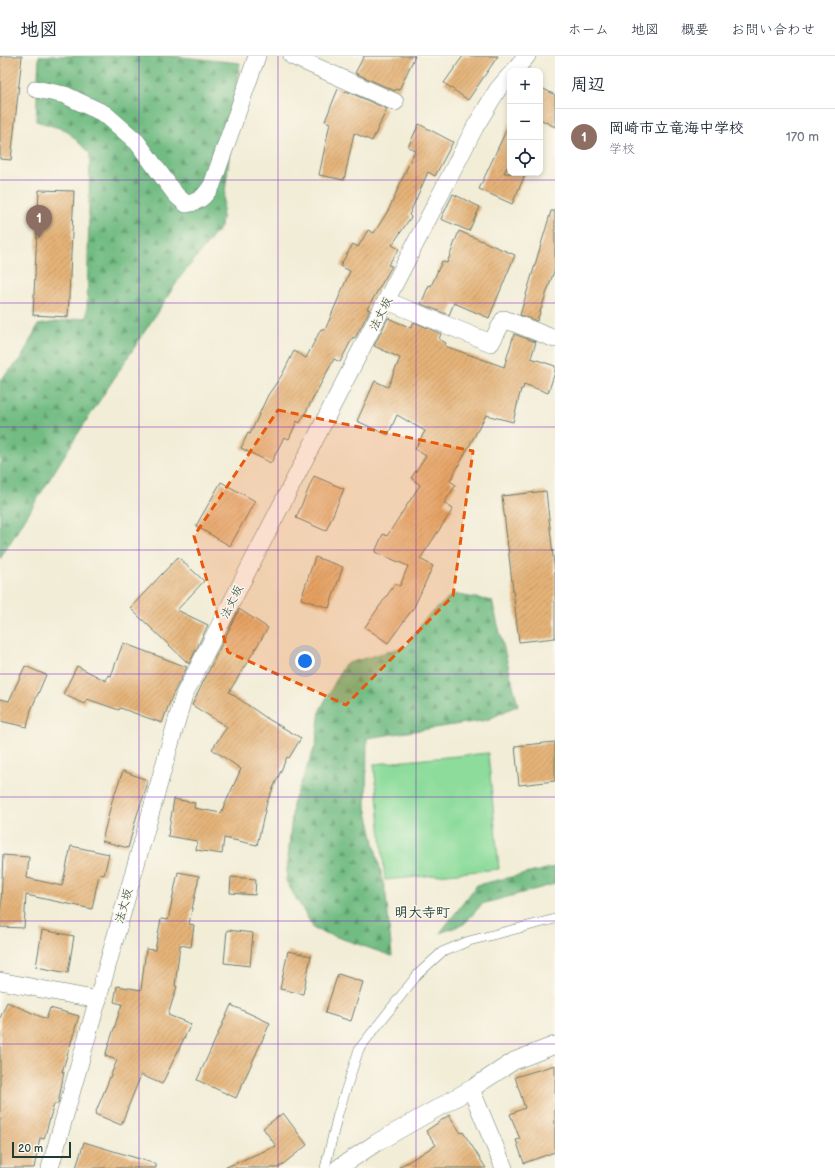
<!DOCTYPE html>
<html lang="ja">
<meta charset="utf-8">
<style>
:root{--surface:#fff;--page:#f2f2f3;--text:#1f2937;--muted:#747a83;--line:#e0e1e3;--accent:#c8321e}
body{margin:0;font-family:"Balsamiq Sans","Klee One",sans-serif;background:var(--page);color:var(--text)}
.controls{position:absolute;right:12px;top:12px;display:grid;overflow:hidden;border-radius:8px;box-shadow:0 2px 6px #0003}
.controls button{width:36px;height:36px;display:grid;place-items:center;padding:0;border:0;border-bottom:1px solid var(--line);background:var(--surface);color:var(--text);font:20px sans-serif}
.scale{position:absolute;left:12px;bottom:10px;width:59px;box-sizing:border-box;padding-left:4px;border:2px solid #1f3d34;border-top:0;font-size:11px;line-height:14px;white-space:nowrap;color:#1f3d34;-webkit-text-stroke:3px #fbf7ec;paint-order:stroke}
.you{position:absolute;left:305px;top:605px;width:14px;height:14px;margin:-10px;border:3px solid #fff;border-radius:50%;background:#1a73e8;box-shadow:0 0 0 6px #1a73e833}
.badge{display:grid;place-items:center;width:26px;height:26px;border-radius:50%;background:var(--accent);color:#fff;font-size:13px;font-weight:700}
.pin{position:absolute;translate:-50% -33px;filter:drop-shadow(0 1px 2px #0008)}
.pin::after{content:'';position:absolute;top:21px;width:14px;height:12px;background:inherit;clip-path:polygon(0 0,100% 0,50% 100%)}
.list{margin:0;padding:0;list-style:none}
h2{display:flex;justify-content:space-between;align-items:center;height:52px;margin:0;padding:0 16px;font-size:17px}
h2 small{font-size:13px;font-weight:400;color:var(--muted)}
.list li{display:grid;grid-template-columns:26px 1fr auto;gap:12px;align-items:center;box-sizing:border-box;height:56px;padding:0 16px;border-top:1px solid var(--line)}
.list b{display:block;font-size:15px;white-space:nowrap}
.list p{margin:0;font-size:13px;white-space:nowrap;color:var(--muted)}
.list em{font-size:13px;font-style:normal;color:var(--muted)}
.icon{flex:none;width:22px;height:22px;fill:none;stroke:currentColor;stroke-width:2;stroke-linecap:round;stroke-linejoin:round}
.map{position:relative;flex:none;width:555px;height:1112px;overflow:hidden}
header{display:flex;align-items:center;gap:24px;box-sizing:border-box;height:56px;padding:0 20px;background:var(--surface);border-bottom:1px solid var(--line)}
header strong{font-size:19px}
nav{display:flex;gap:22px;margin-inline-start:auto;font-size:14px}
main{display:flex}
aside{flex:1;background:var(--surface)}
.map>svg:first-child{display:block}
</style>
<header>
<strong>地図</strong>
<nav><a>ホーム</a><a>地図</a><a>概要</a><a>お問い合わせ</a></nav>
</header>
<main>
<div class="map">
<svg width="555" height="1112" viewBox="0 0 555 1112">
<defs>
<pattern id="forest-firs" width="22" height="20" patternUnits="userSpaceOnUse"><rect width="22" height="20" fill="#72bc83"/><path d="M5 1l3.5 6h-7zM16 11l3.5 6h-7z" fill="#5d9a6c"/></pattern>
<pattern id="building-hatch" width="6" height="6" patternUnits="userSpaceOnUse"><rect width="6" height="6" fill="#e5b378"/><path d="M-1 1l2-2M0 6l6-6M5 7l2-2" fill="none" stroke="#b99363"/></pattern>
</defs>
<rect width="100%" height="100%" fill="#fbf7ec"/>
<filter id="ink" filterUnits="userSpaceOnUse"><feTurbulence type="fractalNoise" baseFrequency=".025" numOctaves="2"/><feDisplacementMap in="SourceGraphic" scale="8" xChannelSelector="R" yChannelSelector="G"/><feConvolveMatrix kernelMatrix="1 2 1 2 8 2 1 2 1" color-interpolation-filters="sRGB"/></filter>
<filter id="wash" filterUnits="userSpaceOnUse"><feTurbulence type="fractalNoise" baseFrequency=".012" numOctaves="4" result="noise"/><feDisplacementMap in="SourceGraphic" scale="16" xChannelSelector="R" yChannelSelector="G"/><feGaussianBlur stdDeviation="0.9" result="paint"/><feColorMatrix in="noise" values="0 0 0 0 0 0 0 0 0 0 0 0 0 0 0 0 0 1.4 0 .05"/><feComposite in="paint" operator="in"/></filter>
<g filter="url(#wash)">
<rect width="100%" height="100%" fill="#f2edd7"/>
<g fill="url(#forest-firs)" stroke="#487c5c">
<polygon points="39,0 172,0 240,7 221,171 181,220 77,379 0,503 0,324 21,303 38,269 87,261 90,98 66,74 36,65"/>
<polygon points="453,538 492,545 518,649 487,664 367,682 366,751 386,839 392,900 314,873 286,825 293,748 316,688 320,654 345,608 407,590 425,563"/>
<polygon points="555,811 555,828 482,848 464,868 440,877 477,829"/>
</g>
<polygon fill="#8ddc9b" stroke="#568c68" points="488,697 499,813 385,824 374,708"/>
<g id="blocks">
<g fill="url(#building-hatch)">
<polygon points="0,0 22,0 11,104 0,103"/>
<polygon points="364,0 415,0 399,34 396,33 395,35 355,17"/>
<polygon points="463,0 498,0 468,44 444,27"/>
<polygon points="540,31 555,39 555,71 540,63"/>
<polygon points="338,33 345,36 346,35 387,53 372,85 354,77 344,124 319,119 330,67 325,65"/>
<polygon points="510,66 510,106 504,117 526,117 512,148 479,133"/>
<polygon points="419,68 453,86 435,120 428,116 409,159 411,161 392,189 399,193 388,209 392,210 367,253 370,254 355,282 353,281 340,306 334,303 300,367 297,365 289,383 284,381 271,407 241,392 248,377 250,378 268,339 282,319 294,295 306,302 321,273 325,274 350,215 340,210 353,188 358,191 368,174 374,177 389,153 415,94 408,91"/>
<polygon points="39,134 74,135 68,261 33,259"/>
<polygon points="453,138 480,151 469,175 441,163"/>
<polygon points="551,155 555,155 555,212 537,265 520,259"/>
<polygon points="459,175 515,199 489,262 454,247 449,259 421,248 429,229 431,230 442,205 447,207"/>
<polygon points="388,262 411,272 414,266 441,278 439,283 446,287 445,290 504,311 514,278 536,286 531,302 555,310 555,316 548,337 524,328 523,333 521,333 513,366 486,359 450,425 456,429 444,447 453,453 420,503 433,510 414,551 388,587 365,571 395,528 400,530 408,510 375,496 383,478 387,480 420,429 411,422 426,400 415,393 425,375 397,359 388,379 357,365 375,325 388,331 400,302 374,290"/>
<polygon points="314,420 344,433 326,475 296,462"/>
<polygon points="221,426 255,445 230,490 196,470"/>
<polygon points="546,435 555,518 555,582 519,586 502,440"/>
<polygon points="178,501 204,525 177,554 208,569 189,608 130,552"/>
<polygon points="315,501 343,511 329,552 301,543"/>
<polygon points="239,553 268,572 229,636 268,663 301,682 289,702 287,701 267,746 257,789 224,782 222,798 196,794 197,785 168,780 174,743 195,747 194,752 221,757 241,713 212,693 227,671 192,649"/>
<polygon points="123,587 187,611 173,638 162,667 120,652 119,654 87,643 84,648 63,638 77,610 106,625 108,619 111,620"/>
<polygon points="25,610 46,619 31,654 27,671 0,665 0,643 9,645"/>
<polygon points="555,686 555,725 519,729 515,690"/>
<polygon points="123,715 147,724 147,730 137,759 128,792 102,785 112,745"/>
<polygon points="71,790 109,798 104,819 99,818 92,853 26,839 24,872 0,871 3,799 29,801 27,822 62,830"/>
<polygon points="178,816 199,820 189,868 194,869 191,891 180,889 175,930 177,930 168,959 191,968 162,1028 141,1019 121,1069 95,1058 117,1004 105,1000 122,948 114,946 117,930 141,934 146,893 155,894 161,863 168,864"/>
<polygon points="231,821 256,823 255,839 230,837"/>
<polygon points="42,874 74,880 68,917 36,911"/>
<polygon points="227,874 253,877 250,910 224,907"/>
<polygon points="288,895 311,900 303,938 280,933"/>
<polygon points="338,918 363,926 351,965 325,957"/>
<polygon points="7,946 46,963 50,952 79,960 62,1016 64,1016 58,1048 54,1048 44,1083 40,1082 34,1112 0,1112 0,962"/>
<polygon points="231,949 270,967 236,1042 197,1024"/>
<polygon points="555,1009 555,1096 524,1107 516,1084 520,1083 510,1058 525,1052 515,1021"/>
<polygon points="283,1057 307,1089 278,1112 224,1112 276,1090 263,1072"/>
<polygon points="449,1059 461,1077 463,1076 486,1112 398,1112 436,1089 426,1075"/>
<polygon points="84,1086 156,1108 156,1112 76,1112"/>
</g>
</g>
</g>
<g filter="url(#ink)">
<use href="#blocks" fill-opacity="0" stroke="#697b6d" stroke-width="1"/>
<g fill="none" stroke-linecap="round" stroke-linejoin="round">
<defs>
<polyline id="lane" points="325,1112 338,1058 359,993 418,918 442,896 469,885 555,863"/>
<g id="street">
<polyline points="292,0 395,46"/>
<polyline points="514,15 527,0"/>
<path d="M36,33L65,39L105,58L137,86L176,139L186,148C200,146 205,140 212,129L257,0"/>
<polyline points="387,245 491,287 504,263 555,283"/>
<polyline points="0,925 98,944"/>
<polyline points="471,1033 504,1112"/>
<polyline points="50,1112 184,639 475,71 498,33 510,19"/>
<polyline points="338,1112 376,1087 471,1033 514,1005 555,989"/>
</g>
</defs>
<use href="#lane" stroke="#697b6d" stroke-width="10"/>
<use href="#street" stroke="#697b6d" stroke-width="18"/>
<use href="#lane" stroke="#fff" stroke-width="9"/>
<use href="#street" stroke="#fff" stroke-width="17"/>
</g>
</g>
<path fill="#e8590c" fill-opacity="0.2" stroke="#e8590c" stroke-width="3" stroke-dasharray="8 5" stroke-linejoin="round" d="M278,354L473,395L453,540L346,649L228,596L194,480Z"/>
<path fill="none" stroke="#7b2cbf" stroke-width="1" stroke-opacity="0.55" d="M139,0V1112M278,0V1112M416,0V1112M0,124H555M0,247H555M0,371H555M0,494H555M0,618H555M0,741H555M0,865H555M0,988H555"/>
<g text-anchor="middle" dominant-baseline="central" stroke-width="3" stroke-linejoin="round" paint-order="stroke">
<g font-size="12" fill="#1f3d34" stroke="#fbf7ec">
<text transform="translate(381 258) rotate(-63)">法丈坂</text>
<text transform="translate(232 546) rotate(-63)">法丈坂</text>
<text transform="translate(124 850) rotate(-74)">法丈坂</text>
</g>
<g font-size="14" font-weight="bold" fill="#1f3d34" stroke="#fbf7ec">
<text x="422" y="856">明大寺町</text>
</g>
</g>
</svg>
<div class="controls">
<button>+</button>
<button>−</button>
<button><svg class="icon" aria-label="locate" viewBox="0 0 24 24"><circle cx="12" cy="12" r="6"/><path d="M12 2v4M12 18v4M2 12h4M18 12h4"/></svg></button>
</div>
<div class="scale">20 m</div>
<div class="you"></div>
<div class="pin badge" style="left:39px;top:182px;background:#8d6e63">1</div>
</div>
<aside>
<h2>周辺<small></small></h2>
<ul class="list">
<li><span class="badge" style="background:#8d6e63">1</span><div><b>岡崎市立竜海中学校</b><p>学校</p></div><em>170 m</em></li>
</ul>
</aside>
</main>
